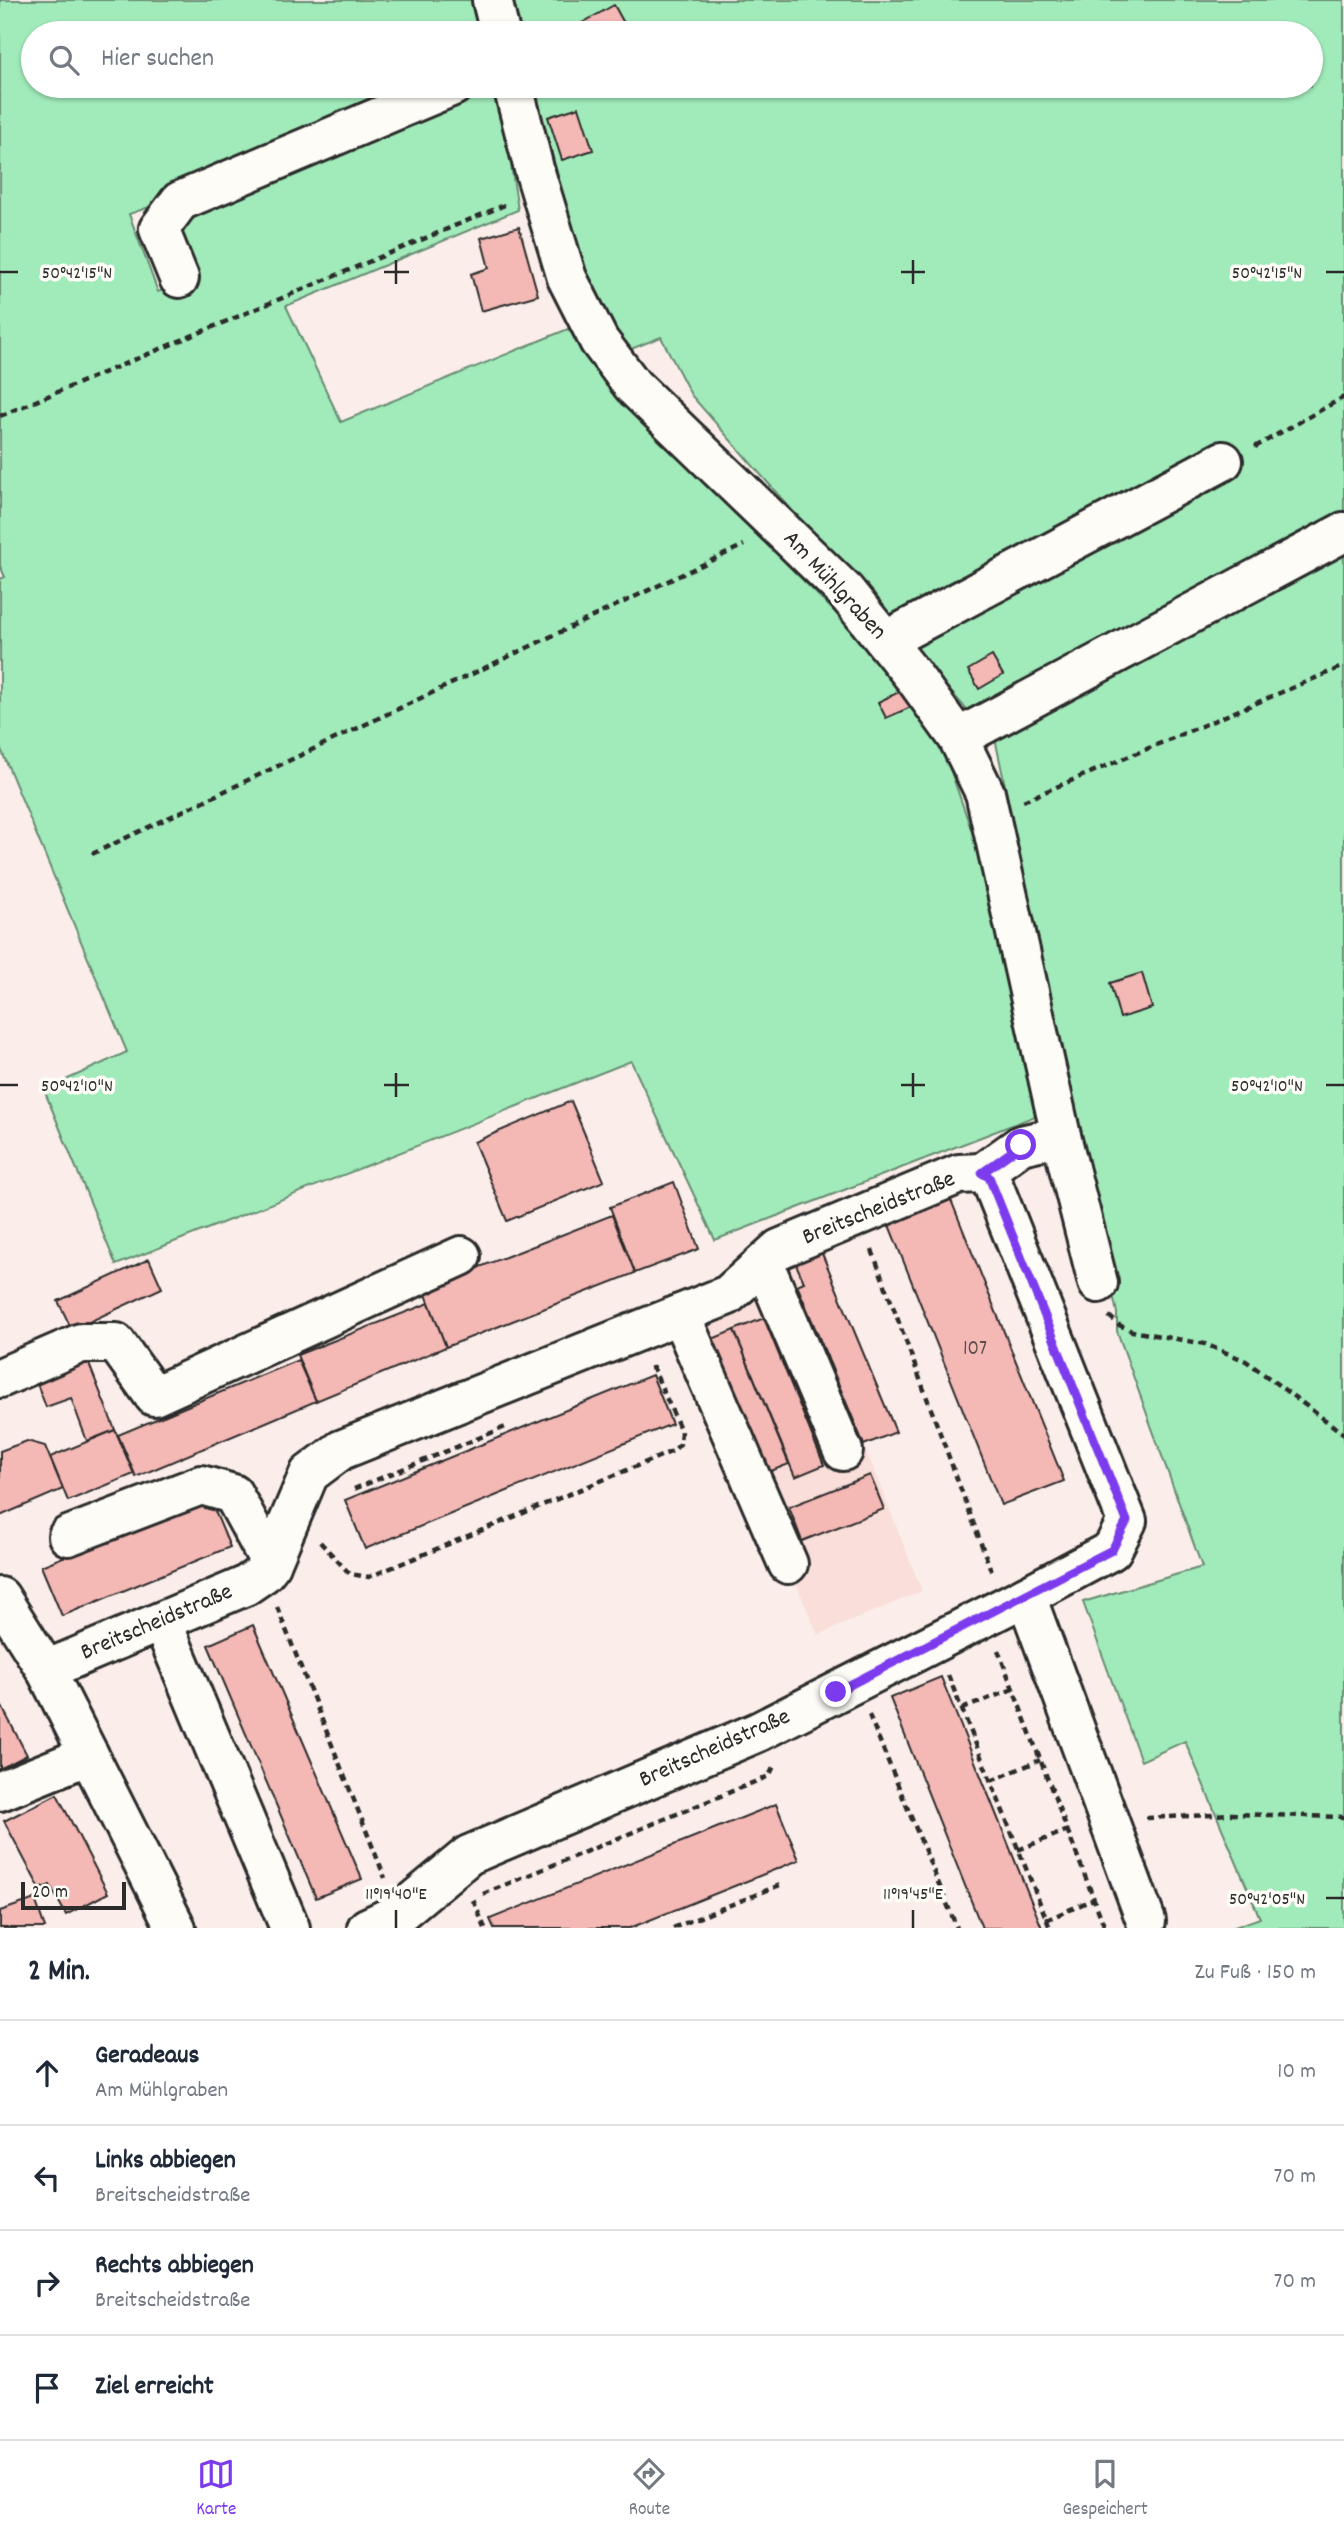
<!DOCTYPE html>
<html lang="de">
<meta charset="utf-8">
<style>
:root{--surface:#fff;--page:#f2f2f3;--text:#1f2937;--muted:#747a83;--line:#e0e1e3;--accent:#7c3aed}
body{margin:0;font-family:Dekko,sans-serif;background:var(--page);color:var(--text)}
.scale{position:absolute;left:21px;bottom:18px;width:105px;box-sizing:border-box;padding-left:7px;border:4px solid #2b2b2b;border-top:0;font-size:19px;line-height:24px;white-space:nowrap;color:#2b2b2b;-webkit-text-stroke:5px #fdfcf7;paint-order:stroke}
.stop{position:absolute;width:21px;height:21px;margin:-16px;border:5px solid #7c3aed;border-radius:50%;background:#fff}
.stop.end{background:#7c3aed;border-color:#fff;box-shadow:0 2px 7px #0008}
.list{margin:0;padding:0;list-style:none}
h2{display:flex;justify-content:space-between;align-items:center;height:91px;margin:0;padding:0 28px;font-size:30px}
h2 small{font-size:23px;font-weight:400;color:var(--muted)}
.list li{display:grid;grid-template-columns:46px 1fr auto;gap:21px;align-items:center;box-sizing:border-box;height:105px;padding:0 28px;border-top:2px solid var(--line)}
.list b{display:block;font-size:26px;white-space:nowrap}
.list p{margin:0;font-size:23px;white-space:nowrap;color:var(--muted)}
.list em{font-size:23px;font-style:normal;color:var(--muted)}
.icon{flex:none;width:38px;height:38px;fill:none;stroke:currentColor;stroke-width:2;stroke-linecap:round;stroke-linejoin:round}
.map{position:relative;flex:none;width:1344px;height:1928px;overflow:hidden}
.search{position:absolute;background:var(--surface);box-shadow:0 2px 5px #0004;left:21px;right:21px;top:21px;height:77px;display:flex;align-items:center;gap:18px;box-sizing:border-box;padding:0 24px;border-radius:38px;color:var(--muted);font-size:26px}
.sheet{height:511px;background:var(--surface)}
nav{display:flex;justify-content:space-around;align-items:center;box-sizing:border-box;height:98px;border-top:2px solid var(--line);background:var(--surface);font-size:19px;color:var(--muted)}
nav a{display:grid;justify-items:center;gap:4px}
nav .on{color:var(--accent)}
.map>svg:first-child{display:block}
</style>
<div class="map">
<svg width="1344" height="1928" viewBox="0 0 1344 1928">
<rect width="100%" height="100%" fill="#fbeeea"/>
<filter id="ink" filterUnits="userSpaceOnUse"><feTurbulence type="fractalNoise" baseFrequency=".0143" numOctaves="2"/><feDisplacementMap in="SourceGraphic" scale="14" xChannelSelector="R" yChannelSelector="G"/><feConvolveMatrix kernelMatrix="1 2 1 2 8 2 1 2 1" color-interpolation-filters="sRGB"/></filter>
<g filter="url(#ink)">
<polygon fill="#f9deda" points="821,1251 896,1432 864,1445 922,1591 818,1635 680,1314 764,1264"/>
<g fill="#a1ebba" stroke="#668b72" stroke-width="2">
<polygon points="0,0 482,0 492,33 33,33 33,86 429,86 158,204 129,214 158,292 197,276 174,212 484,86 499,86 518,210 286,306 341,422 568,329 656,434 877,654 942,746 977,846 1038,1115 715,1240 631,1061 116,1265 44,1090 127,1052 0,747 0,579 5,577 0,566"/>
<polygon points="504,0 1344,0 1344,1928 1232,1928 1260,1918 1185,1741 1141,1761 1083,1602 1202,1567 1117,1331 1117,1313 996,743 691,395 661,337 626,351 585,279 534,86 1311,86 1311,33 516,33"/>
</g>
<g fill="#f4b8b5" stroke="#2b2b2b" stroke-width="2">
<polygon points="614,5 629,32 588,33 582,23"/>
<polygon points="579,107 593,150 562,160 548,117"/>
<polygon points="519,227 538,295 481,311 471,274 489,268 481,238"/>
<polygon points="992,656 1003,675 979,689 968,670"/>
<polygon points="903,690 911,707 886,718 878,702"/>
<polygon points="1142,973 1152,1008 1120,1018 1110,983"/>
<polygon points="571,1101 604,1181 507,1221 474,1142"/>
<polygon points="674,1182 699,1249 635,1273 610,1207"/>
<polygon points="949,1195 1064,1481 1001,1505 887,1220"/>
<polygon points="612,1215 635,1273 446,1347 424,1289"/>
<polygon points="821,1251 896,1432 864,1445 797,1285 804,1282 795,1262"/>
<polygon points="149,1259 162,1288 72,1330 58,1301"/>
<polygon points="429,1303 446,1347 316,1401 297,1355"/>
<polygon points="764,1318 824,1465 795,1477 734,1330"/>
<polygon points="734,1330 789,1464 761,1475 705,1342"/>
<polygon points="298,1360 316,1401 136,1477 118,1435"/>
<polygon points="80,1363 89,1364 115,1430 87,1441 71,1398 46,1407 36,1381"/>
<polygon points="652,1375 672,1424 365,1549 345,1500"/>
<polygon points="115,1430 134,1474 68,1501 50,1457"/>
<polygon points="27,1441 45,1446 63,1489 0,1516 0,1451"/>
<polygon points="870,1475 884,1509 802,1541 789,1507"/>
<polygon points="209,1497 230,1547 62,1616 41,1566"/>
<polygon points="253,1625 362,1879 316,1898 208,1645"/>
<polygon points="941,1677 1042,1928 982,1928 890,1698"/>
<polygon points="0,1703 27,1755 0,1769"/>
<polygon points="57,1794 108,1893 66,1915 50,1885 40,1889 4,1821"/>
<polygon points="776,1804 799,1860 630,1928 494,1928 490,1919"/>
<polygon points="35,1899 45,1928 0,1928 0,1911"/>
</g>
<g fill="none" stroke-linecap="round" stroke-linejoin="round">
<defs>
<g id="minor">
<polyline points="492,0 500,33"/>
<polyline points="513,86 534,169 567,278 599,341 633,386 845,591 914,677 958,738 985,793 1061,1136 1098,1283"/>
<polyline points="179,278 159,229 180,201 453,86"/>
<polyline points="885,641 1223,461"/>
<polyline points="958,738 1344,532"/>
<polyline points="982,1173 1021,1145 1061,1136"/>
<polyline points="764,1264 843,1451"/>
<polyline points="680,1314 788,1564"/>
<polyline points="0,1378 81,1343 116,1343 154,1396 461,1256"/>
<polyline points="68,1536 201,1485 233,1494 271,1564"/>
<polyline points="1026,1596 1146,1921"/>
<polyline points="0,1597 46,1670 176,1928"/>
<polyline points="162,1622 290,1928"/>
<polyline points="46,1670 245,1586 264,1573 271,1564 309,1474 341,1450 728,1295 779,1249 959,1174 982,1173 990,1177 1127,1521 1112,1550 1026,1596 758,1732 469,1855 399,1913 367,1928"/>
<polyline points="0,1791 89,1755"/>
</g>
</defs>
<use href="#minor" stroke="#2b2b2b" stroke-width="44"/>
<g stroke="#2b2b2b" stroke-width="4.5" stroke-dasharray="7 5" stroke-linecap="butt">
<polyline points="0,416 507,204"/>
<polyline points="1255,447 1344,397"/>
<polyline points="1023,801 1344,666"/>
<polyline points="92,854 744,545"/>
<polyline points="872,1250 992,1573"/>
<polyline points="1109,1316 1119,1325 1132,1331 1205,1344 1246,1361 1344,1434"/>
<polyline points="354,1489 508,1426"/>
<polyline points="320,1542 350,1574 369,1577 673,1451 680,1444 681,1431 653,1368 649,1369"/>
<polyline points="277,1607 385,1878"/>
<polyline points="998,1650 1105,1928"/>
<polyline points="948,1675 1050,1928"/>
<polyline points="962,1709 1013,1689"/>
<polyline points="869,1715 957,1928"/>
<polyline points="991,1781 1040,1760"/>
<polyline points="1146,1818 1232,1814 1344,1817"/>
<polyline points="1018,1850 1068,1830"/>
<polyline points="483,1894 769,1776 774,1766"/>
<polyline points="473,1900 485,1928"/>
<polyline points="1046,1920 1094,1899"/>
<polyline points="673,1928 780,1885"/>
</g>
<use href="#minor" stroke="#fdfcf7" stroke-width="38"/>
</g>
</g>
<g fill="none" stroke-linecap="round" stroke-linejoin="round" filter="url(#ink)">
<polyline stroke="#7c3aed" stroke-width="9" points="836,1692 1112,1550 1127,1521 989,1177 982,1173 1021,1145"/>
</g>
<path fill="none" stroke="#2b2b2b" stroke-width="2.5" d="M396,260V284M913,260V284M0,272H18M384,272H409M901,272H925M1326,272H1344M396,1073V1097M913,1073V1097M0,1085H18M384,1085H409M901,1085H925M1326,1085H1344M1326,1898H1344M396,1910V1928M913,1910V1928"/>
<g text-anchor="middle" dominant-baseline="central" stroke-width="7" stroke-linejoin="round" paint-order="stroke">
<g font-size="21" fill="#5d4e4e">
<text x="975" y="1350">107</text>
</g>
<g font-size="24" fill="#2b2b2b" stroke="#fdfcf7">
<text transform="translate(834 586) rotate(47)">Am Mühlgraben</text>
<text transform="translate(879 1209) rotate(-22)">Breitscheidstraße</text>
<text transform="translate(157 1623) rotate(-23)">Breitscheidstraße</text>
<text transform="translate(715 1749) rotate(-24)">Breitscheidstraße</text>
</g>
</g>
<g font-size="18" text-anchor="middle" fill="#2b2b2b" stroke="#fdfcf7" stroke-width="7" stroke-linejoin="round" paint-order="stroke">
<text x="77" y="278">50°42'15"N</text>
<text x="1267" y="278">50°42'15"N</text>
<text x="77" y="1091">50°42'10"N</text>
<text x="1267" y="1091">50°42'10"N</text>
<text x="396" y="1899">11°19'40"E</text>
<text x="913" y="1899">11°19'45"E</text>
<text x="1267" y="1904">50°42'05"N</text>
</g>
</svg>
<div class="scale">20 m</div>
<div class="stop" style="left:1021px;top:1145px"></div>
<div class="stop end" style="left:836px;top:1692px"></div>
<div class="search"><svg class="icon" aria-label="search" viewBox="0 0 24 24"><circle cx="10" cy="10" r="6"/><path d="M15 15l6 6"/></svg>Hier suchen</div>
</div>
<section class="sheet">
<h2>2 Min.<small>Zu Fuß · 150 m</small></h2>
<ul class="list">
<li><svg class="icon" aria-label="ahead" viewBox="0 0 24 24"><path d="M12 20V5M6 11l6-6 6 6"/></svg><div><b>Geradeaus</b><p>Am Mühlgraben</p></div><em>10 m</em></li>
<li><svg class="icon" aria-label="left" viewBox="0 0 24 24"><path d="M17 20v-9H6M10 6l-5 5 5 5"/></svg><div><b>Links abbiegen</b><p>Breitscheidstraße</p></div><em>70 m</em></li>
<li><svg class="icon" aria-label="right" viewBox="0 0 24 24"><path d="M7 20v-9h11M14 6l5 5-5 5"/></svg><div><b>Rechts abbiegen</b><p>Breitscheidstraße</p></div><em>70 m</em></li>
<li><svg class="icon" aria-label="arrive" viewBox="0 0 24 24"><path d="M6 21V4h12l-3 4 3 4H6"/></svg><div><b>Ziel erreicht</b></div></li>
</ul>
</section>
<nav>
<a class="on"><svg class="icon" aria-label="map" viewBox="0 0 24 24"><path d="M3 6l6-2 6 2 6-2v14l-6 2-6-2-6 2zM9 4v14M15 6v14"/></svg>Karte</a>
<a><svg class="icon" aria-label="directions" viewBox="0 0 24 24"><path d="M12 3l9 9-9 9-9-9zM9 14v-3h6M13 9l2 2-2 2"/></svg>Route</a>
<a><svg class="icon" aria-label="saved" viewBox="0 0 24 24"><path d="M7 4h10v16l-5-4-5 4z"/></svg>Gespeichert</a>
</nav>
